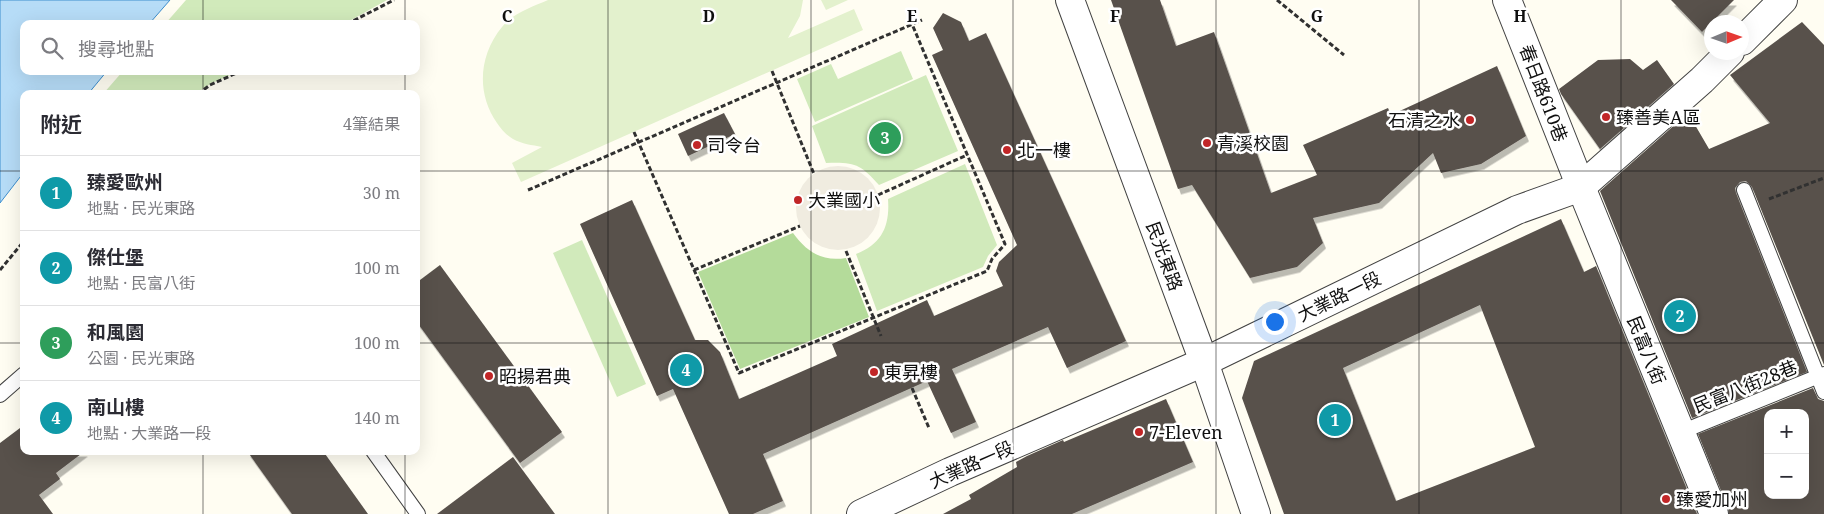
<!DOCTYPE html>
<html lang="zh-TW">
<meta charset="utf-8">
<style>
:root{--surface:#fff;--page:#f7f7f7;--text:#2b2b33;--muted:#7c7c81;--line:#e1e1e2;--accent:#c12627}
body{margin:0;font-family:"Noto Serif","Noto Sans TC",serif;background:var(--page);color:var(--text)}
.controls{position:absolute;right:15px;bottom:15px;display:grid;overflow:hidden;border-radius:10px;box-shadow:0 5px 20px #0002}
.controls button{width:45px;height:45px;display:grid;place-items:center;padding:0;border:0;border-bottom:1px solid var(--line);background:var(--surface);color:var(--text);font:25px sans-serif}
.compass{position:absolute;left:1704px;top:15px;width:45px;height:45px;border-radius:50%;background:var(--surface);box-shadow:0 5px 20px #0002;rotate:88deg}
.you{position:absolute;left:1274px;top:321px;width:18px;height:18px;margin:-12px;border:4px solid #fff;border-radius:50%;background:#1a73e8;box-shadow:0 0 0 8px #1a73e833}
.badge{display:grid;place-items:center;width:32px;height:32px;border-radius:50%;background:var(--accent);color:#fff;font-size:16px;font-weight:700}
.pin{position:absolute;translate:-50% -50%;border:2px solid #fff;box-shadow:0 1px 5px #0006}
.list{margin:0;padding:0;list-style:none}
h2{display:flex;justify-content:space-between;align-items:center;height:65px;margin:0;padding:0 20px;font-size:21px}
h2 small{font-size:16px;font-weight:400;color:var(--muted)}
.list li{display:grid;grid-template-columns:32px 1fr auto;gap:15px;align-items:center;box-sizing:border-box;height:75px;padding:0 20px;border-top:1px solid var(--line)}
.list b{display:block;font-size:19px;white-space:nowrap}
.list p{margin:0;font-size:16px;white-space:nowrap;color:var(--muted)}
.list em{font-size:16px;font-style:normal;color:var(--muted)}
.icon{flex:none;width:28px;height:28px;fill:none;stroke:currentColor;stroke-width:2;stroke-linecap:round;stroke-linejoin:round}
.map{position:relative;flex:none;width:1824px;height:514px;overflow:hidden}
.search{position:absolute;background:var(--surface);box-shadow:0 5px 20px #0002;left:20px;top:20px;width:400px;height:55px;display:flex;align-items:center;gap:12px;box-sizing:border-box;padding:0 18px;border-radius:10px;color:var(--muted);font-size:19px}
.panel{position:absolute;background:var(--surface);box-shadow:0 5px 20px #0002;left:20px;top:90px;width:400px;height:365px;border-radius:10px}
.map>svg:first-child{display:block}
</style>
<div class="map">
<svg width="1824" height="514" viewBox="0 0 1824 514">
<defs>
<filter id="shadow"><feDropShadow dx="3" dy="5.5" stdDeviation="0" flood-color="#0004"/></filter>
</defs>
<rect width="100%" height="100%" fill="#fffdf2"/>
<g fill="#d1eabb">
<polygon points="186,0 387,0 344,24 165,24"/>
<polygon points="901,51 913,79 815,122 797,79 831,64 838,79"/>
<polygon points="123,71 239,71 210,84 195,94 103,94"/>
<path d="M926,75L958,151L879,185C860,164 855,162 826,163L812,126Z"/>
<path d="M965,164L997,245L988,256L983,267L877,311L856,254C882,244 890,226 888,199Z"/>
<polygon points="582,240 646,384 617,397 553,253"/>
</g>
<path fill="#b4db9a" d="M793,233C807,252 822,262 846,258L869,317L740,369L698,272Z"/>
<g fill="#e3f1cd">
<path d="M548,0H803L800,16L788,38L854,9L863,30L521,182L512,163L542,147C532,145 522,144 513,139C506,135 501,129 497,123C476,93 479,55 502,27C513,13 532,7 548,0Z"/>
<polygon points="821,0 848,0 826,10"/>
</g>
<circle fill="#f0ece0" cx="838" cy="208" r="42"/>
<polygon fill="#b6dcf7" stroke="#3d8ece" points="0,0 170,0 149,24 24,24 24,71 107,71 88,94 24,94 24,172 0,203"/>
<g fill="#58514c" fill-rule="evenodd" filter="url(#shadow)">
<polygon points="1111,0 1160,0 1176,46 1214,32 1271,193 1317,175 1303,145 1388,108 1391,115 1497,66 1526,136 1481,164 1441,173 1433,153 1379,203 1313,218 1323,243 1297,267 1250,278 1192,185 1178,189"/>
<polygon points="1671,0 1734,0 1702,32"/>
<polygon points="943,13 961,22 969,41 986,33 1126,341 1067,368 1048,327 952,369 976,422 951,433 927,381 763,454 783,501 753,514 729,514 673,389 657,396 580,224 632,200 695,340 708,340 720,352 739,399 837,356 832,344 927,300 934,316 1003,286 996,271 999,262 1017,245 932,55 943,50 933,28"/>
<polygon points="1802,22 1824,45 1824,365 1752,187 1746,181 1740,182 1735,188 1736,193 1807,372 1692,418 1600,191 1688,113 1709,149 1770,123 1730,75"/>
<polygon points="1630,59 1643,70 1657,60 1674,84 1600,149 1561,94 1559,89 1598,60"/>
<polygon points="724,113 735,134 688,156 678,134"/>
<path d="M1561,219L1584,272L1596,266L1697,514H1284L1242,398L1254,361ZM1480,305L1535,447L1396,501L1343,368Z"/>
<polygon points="440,265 562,432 520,463 416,321 416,283"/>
<path d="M1813,388L1818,399L1824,401V514H1729L1728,508L1698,434ZM1768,413H1805V495H1768Z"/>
<polygon points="1166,399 1193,462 1072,514 943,514 971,499 969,495 1017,467 1016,462 1027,456 1063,440 1064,442"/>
<polygon points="24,425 24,451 85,451 56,473 60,479 39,495 53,514 0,514 0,443"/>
<polygon points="247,451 323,451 368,514 292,514"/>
<polygon points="513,457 555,514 437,514"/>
</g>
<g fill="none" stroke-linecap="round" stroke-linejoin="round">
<defs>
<g id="lane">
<polyline points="1744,190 1824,392"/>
<polyline points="0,395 24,374"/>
<polyline points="1681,432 1824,374"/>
<polyline points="373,451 418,514"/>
</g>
<g id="street">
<polyline points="1070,0 1204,362 1256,514"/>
<polyline points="1507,0 1581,187 1714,514"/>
<polyline points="1742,41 1783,0"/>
<polyline points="861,514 950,472 1204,362 1517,210 1581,187 1702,80 1730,52"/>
</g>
</defs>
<use href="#lane" stroke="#424242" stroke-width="16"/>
<use href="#street" stroke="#424242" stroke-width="30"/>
<g stroke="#313131" stroke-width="3" stroke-dasharray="5 2.5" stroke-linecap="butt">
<polyline points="1277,0 1344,55"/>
<polyline points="347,24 394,0"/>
<polyline points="772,71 814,174"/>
<polyline points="198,94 210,85 241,71"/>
<polyline points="634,132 739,373 987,271 992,259 1005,244 912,24"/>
<polyline points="528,190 922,20"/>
<polyline points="878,195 967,155"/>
<polyline points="1769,199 1824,178"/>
<polyline points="846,251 881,336"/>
<polyline points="0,270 24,241"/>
<polyline points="694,270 800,226"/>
<polyline points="912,388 929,428"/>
</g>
<use href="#lane" stroke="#fff" stroke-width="14"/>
<use href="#street" stroke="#fff" stroke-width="28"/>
</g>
<path fill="none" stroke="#0f0f0f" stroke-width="1" stroke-opacity="0.55" d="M203,0V24M405,0V24M608,0V514M811,0V514M1013,0V514M1216,0V514M1419,0V514M1621,0V514M203,71V94M405,71V94M0,171H24M416,171H1824M0,343H24M416,343H1824M203,451V514M405,451V514"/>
<g fill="#c12627" stroke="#fff" stroke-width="2">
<circle cx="1606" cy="117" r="5"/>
<circle cx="1470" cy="120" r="5"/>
<circle cx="1207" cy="143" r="5"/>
<circle cx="697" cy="145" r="5"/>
<circle cx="1007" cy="150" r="5"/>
<circle cx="798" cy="200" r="5"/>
<circle cx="874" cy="372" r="5"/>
<circle cx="489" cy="376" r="5"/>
<circle cx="1139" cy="432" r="5"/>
<circle cx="1666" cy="499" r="5"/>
</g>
<g text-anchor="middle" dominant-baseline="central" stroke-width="5" stroke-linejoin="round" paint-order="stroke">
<g font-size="18" fill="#0f0f0f" stroke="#fff">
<text transform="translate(1544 93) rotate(69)">春日路610巷</text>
<text transform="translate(1165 256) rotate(70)">民光東路</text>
<text transform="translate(1339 296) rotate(-26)">大業路一段</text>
<text transform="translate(1647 350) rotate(68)">民富八街</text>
<text transform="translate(1745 386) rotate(-22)">民富八街28巷</text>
<text transform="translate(971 464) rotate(-24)">大業路一段</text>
</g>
<g font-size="18" fill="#0f0f0f" stroke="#fff" text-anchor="start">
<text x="1616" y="117">臻善美A區</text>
<text x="1460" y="120" text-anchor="end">石清之水</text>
<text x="1217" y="143">青溪校園</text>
<text x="707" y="145">司令台</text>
<text x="1017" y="150">北一樓</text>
<text x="808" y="200">大業國小</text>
<text x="884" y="372">東昇樓</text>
<text x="499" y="376">昭揚君典</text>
<text x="1149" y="432">7-Eleven</text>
<text x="1676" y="499">臻愛加州</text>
</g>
</g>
<g font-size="16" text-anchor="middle" font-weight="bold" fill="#0f0f0f" stroke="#fff" stroke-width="5" stroke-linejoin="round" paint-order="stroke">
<text x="507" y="22">C</text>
<text x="709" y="22">D</text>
<text x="912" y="22">E</text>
<text x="1115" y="22">F</text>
<text x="1317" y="22">G</text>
<text x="1520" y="22">H</text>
</g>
</svg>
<div class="controls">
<button>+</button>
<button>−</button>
</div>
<svg class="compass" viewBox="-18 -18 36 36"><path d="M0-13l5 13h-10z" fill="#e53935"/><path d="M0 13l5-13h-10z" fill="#7c7c81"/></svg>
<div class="you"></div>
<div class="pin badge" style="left:1335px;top:420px;background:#0f9aa8">1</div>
<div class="pin badge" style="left:1680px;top:316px;background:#0f9aa8">2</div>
<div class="pin badge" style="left:885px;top:138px;background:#2e9e5b">3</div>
<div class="pin badge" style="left:686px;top:370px;background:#0f9aa8">4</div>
<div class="search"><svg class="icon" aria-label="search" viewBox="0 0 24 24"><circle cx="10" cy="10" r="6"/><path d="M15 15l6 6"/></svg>搜尋地點</div>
<section class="panel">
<h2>附近<small>4筆結果</small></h2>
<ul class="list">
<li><span class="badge" style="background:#0f9aa8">1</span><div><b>臻愛歐州</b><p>地點 · 民光東路</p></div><em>30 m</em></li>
<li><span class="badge" style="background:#0f9aa8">2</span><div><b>傑仕堡</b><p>地點 · 民富八街</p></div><em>100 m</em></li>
<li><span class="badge" style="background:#2e9e5b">3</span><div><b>和風園</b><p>公園 · 民光東路</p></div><em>100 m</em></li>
<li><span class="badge" style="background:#0f9aa8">4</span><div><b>南山樓</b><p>地點 · 大業路一段</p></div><em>140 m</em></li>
</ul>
</section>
</div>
